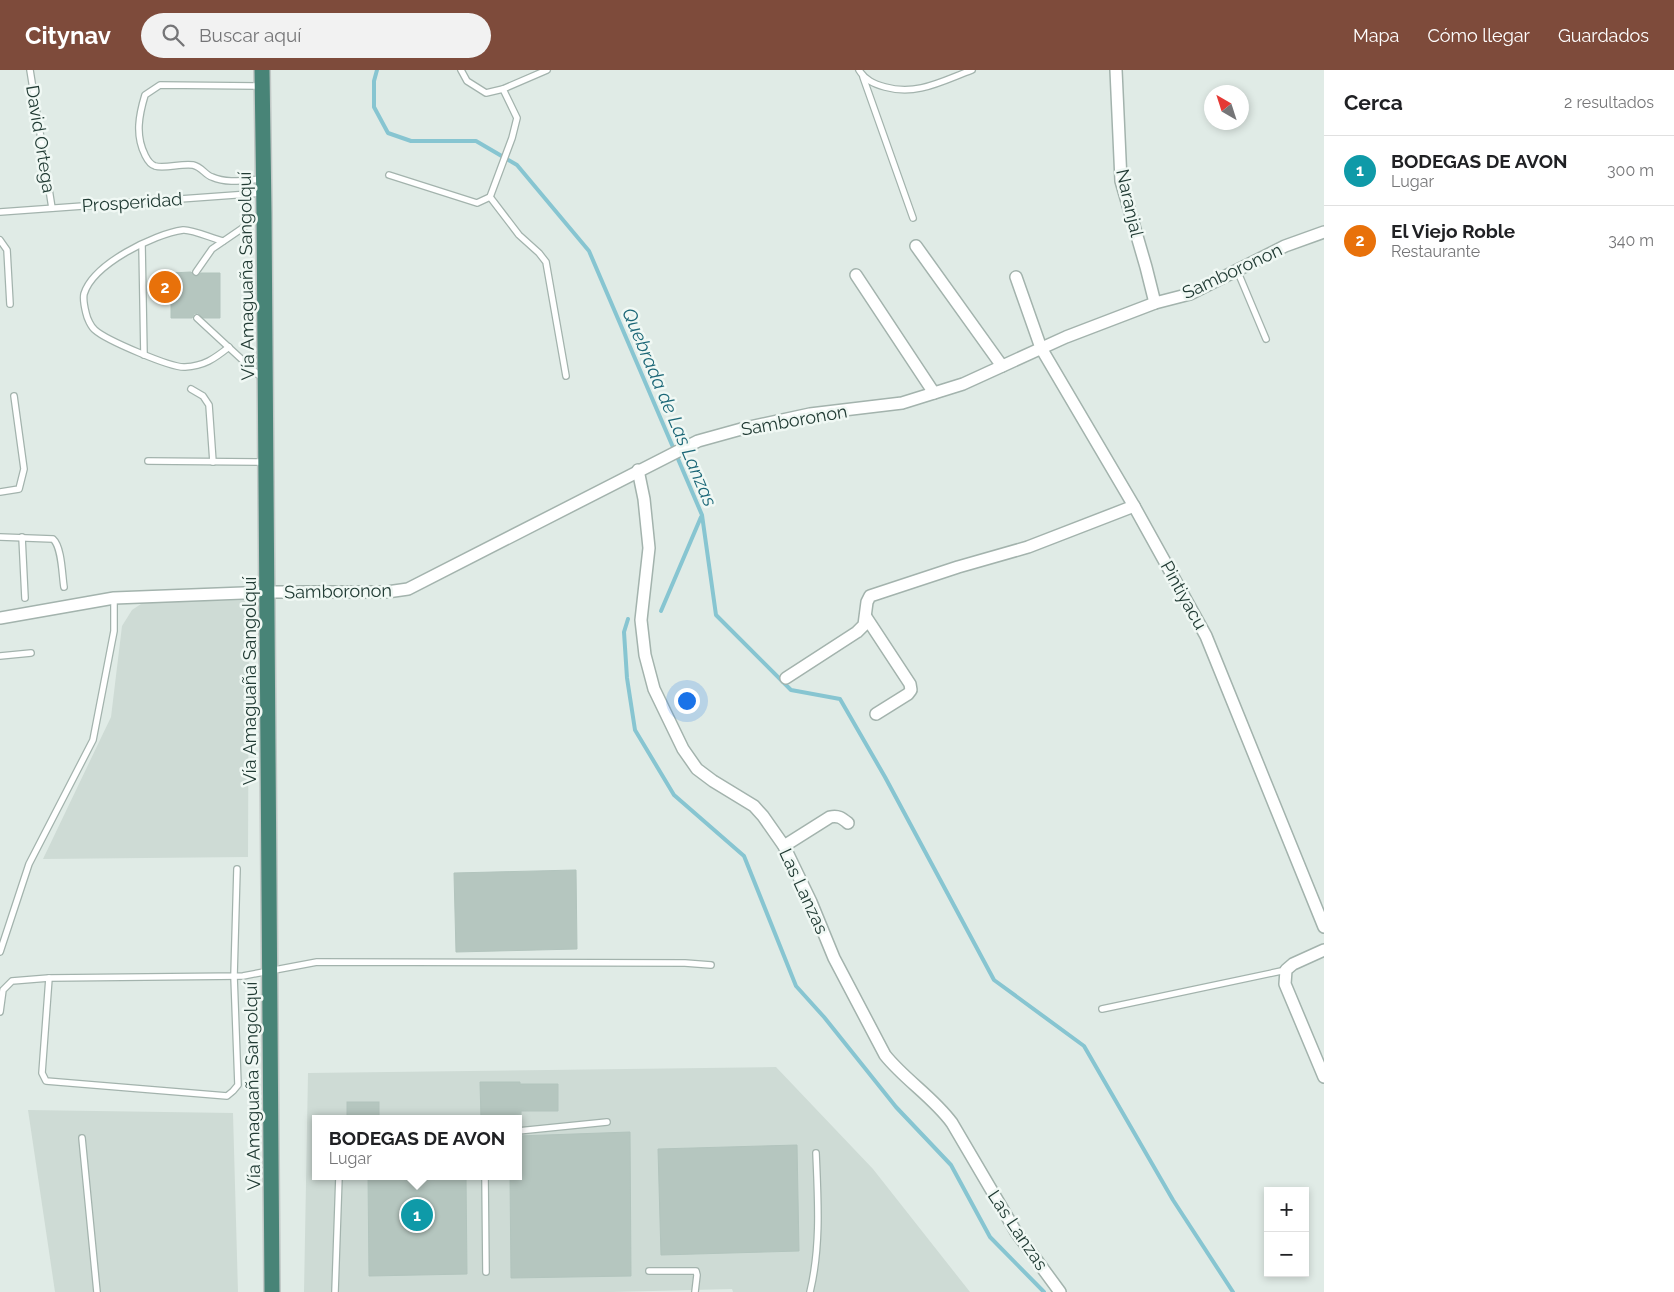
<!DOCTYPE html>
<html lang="es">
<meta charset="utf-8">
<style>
:root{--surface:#fff;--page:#f2f2f2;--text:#202124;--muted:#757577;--line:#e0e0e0;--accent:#7e4b3b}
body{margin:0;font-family:Raleway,sans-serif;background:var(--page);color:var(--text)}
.controls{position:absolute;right:15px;bottom:15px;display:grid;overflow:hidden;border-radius:0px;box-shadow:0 2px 8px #0003}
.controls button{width:45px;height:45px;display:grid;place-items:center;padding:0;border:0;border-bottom:1px solid var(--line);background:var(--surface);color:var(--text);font:25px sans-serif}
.compass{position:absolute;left:1204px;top:15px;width:45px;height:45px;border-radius:50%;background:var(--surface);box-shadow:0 2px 8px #0003;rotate:321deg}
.you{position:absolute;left:686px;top:630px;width:18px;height:18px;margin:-12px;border:4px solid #fff;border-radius:50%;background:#1a73e8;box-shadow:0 0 0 8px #1a73e833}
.badge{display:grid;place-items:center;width:32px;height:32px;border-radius:50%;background:var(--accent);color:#fff;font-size:16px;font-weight:700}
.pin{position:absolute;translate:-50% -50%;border:2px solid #fff;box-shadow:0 1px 5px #0006}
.popup{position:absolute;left:312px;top:1045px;width:210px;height:65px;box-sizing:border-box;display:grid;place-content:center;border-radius:0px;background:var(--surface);filter:drop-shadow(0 1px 4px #0005);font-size:16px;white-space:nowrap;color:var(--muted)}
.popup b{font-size:19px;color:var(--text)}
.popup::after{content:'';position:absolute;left:50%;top:100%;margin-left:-10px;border:10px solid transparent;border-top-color:var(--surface)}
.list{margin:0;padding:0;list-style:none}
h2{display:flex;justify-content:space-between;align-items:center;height:65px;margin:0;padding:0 20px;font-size:21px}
h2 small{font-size:16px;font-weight:400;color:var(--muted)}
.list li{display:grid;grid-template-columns:32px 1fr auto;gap:15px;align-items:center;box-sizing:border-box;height:70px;padding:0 20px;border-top:1px solid var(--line)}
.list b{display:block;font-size:19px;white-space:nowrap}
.list p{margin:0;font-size:16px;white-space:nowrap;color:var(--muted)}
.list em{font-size:16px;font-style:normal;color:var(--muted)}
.icon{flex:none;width:28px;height:28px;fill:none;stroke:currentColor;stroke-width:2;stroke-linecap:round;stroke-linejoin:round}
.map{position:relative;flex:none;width:1324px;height:1222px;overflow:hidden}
header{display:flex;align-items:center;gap:30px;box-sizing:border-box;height:70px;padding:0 25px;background:var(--accent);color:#fff}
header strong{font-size:24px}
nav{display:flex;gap:28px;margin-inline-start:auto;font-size:18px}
.search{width:350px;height:45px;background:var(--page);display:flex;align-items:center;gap:12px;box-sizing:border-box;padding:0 18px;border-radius:28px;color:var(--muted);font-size:19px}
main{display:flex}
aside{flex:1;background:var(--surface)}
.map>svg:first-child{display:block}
</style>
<header>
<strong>Citynav</strong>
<div class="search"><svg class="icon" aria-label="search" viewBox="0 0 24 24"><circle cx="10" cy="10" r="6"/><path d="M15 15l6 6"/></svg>Buscar aquí</div>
<nav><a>Mapa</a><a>Cómo llegar</a><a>Guardados</a></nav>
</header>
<main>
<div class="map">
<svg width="1324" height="1222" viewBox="0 0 1324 1222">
<rect width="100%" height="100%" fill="#e0ebe6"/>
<g fill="#cedbd5" fill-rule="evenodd">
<polygon points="249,530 248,787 43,789 111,647 122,556 132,540 144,532"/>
<path d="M776,997L873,1099L970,1222H733L732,1219L613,1222H304L308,1003ZM316,1049H518V1106H316Z"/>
<polygon points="28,1040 233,1043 238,1222 55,1222"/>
</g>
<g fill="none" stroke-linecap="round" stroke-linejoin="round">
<g stroke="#87c5d1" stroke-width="4">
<polyline points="377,0 374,11 374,37 388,63 411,71 476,71 517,95 589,181 702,445 716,545 791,620 840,629 885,707 994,910 1084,976 1173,1130 1233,1222"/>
<polyline points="661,541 701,447"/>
<polyline points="628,549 624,562 627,608 635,660 674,725 744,786 796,916 824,947 896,1037 951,1095 990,1167 1044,1222"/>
</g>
</g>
<g fill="#b5c6bf" stroke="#b2c4bd">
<polygon points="191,202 196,207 201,203 220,203 220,248 203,248 198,243 194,244 192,248 171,248 171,203"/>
<polygon points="576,800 577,879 456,882 454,803"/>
<polygon points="480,1012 520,1012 520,1014 558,1014 558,1041 521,1041 521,1049 481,1049"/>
<rect x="347" y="1032" width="32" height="17"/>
<polygon points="630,1062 631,1206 511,1208 510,1106 518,1106 518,1066"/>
<polygon points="797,1075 799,1181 661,1185 658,1079"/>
<polygon points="368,1106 466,1106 467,1204 369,1206"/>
</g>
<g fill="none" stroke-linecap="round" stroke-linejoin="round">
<defs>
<g id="service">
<polyline points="30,0 52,138"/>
<polyline points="461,0 467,11 486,23 503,19 547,0"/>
<path d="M859,0C865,10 874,14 885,17C917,26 942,11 972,0"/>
<polyline points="863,7 913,148"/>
<path d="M261,16L160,15L145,25C139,45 135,65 145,85C147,89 149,94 155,96C165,99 182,93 193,95C202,97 205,105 212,107C228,114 245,110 262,109"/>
<polyline points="389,105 477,133 490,127 512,68 517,48 503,19"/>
<polyline points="490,127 519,165 539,183 546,192 566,306"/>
<polyline points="0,142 262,123"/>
<polyline points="0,170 7,180 10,234"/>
<path d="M223,171C213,169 192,159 183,160C154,164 93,194 84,224C83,229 85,239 86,243C87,248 91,257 95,260C106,270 171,298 185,297C204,296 214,289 229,277"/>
<polyline points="142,175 144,285"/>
<polyline points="1237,200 1266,269"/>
<polyline points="196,202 212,179 263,144"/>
<polyline points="197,248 263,309"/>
<polyline points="191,319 203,326 209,335 213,392"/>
<polyline points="148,391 264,392"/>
<polyline points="0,422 19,419 24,399 14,326"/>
<path d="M0,467L53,469C62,477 62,505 64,517"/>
<polyline points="22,467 25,528"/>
<polyline points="0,586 31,583"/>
<polyline points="0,882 29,794 93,670 114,561 114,528"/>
<polyline points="49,908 42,1003 46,1011 227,1026 233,1021 238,1015 234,906 237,799"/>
<polyline points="1102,939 1286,900"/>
<polyline points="0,942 3,920 12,911 49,908 243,906 317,892 685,893 711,895"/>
<polyline points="518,1061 607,1052"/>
<polyline points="82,1068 97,1222"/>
<polyline points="485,1106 486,1202"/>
<polyline points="649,1201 696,1201 697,1205 695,1222"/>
<polyline points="335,1222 339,1106"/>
<path d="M810,1222C821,1176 818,1130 816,1083"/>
</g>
<g id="minor">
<polyline points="1116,0 1121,111 1146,197 1155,233"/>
<polyline points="916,176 1002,296"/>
<polyline points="856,205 934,323"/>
<polyline points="1016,207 1041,278 1134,436 1206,566 1324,857"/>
<path d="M638,400L644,429L649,478L641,550L645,585L654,619L683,679L697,699L713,711L754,736L763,746L784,776L811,832L834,888L885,985C905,1010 933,1027 952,1053L1016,1162L1060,1222"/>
<polyline points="866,547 910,614 911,620 908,624 876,644"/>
<polyline points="0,548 114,528 267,522 387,522 408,519 698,371 745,358 810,344 902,333 963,314 1066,267 1155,233 1190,224 1285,176 1324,162"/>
<polyline points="786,608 857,562 864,555 867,532 870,526 958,497 1028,477 1134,436"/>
<path d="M784,776L830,747C838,745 842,748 848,753"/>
<polyline points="1324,880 1293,894 1286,900 1285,914 1324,1007"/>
</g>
<polyline id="trunk" points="262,0 264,143 272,1222"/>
</defs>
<use href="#service" stroke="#a3b3ad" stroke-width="8"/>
<use href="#minor" stroke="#a3b3ad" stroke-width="14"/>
<use href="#trunk" stroke="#c1c8c6" stroke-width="18"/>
<use href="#service" stroke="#fff" stroke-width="5.5"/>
<use href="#minor" stroke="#fff" stroke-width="11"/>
<use href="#trunk" stroke="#488477" stroke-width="15"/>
</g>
<g text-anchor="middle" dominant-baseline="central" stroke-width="5" stroke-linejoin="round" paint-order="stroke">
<g font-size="18" fill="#213b34" stroke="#f0f8f4">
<text transform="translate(41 69) rotate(81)">David Ortega</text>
<text transform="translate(132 132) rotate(-4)">Prosperidad</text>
<text transform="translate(1130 133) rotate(77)">Naranjal</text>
<text transform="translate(1232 201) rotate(-25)">Samboronon</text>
<text transform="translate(246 206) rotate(-91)">Vía Amaguaña Sangolquí</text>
<text transform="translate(794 350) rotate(-10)">Samboronon</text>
<text transform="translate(338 521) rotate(-1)">Samboronon</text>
<text transform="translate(1184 525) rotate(61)">Pintiyacu</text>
<text transform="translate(249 611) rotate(-90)">Vía Amaguaña Sangolquí</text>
<text transform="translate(804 821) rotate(65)">Las Lanzas</text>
<text transform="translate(252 1016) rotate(-91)">Vía Amaguaña Sangolquí</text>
<text transform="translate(1018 1160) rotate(56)">Las Lanzas</text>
</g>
<g font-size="19" font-style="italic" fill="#1b6777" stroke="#f0f8f4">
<text transform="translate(670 337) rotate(67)">Quebrada de Las Lanzas</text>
</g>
</g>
</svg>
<div class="controls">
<button>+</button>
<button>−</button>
</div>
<svg class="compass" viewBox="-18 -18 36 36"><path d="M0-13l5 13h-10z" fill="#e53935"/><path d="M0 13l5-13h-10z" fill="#757577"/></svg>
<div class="you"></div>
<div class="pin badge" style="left:417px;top:1145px;background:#0f9aa8">1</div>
<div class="popup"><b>BODEGAS DE AVON</b>Lugar</div>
<div class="pin badge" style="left:165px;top:217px;background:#e8710a">2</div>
</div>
<aside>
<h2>Cerca<small>2 resultados</small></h2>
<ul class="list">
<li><span class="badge" style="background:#0f9aa8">1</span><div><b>BODEGAS DE AVON</b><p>Lugar</p></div><em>300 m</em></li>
<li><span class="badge" style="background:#e8710a">2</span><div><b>El Viejo Roble</b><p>Restaurante</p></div><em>340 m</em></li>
</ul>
</aside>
</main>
